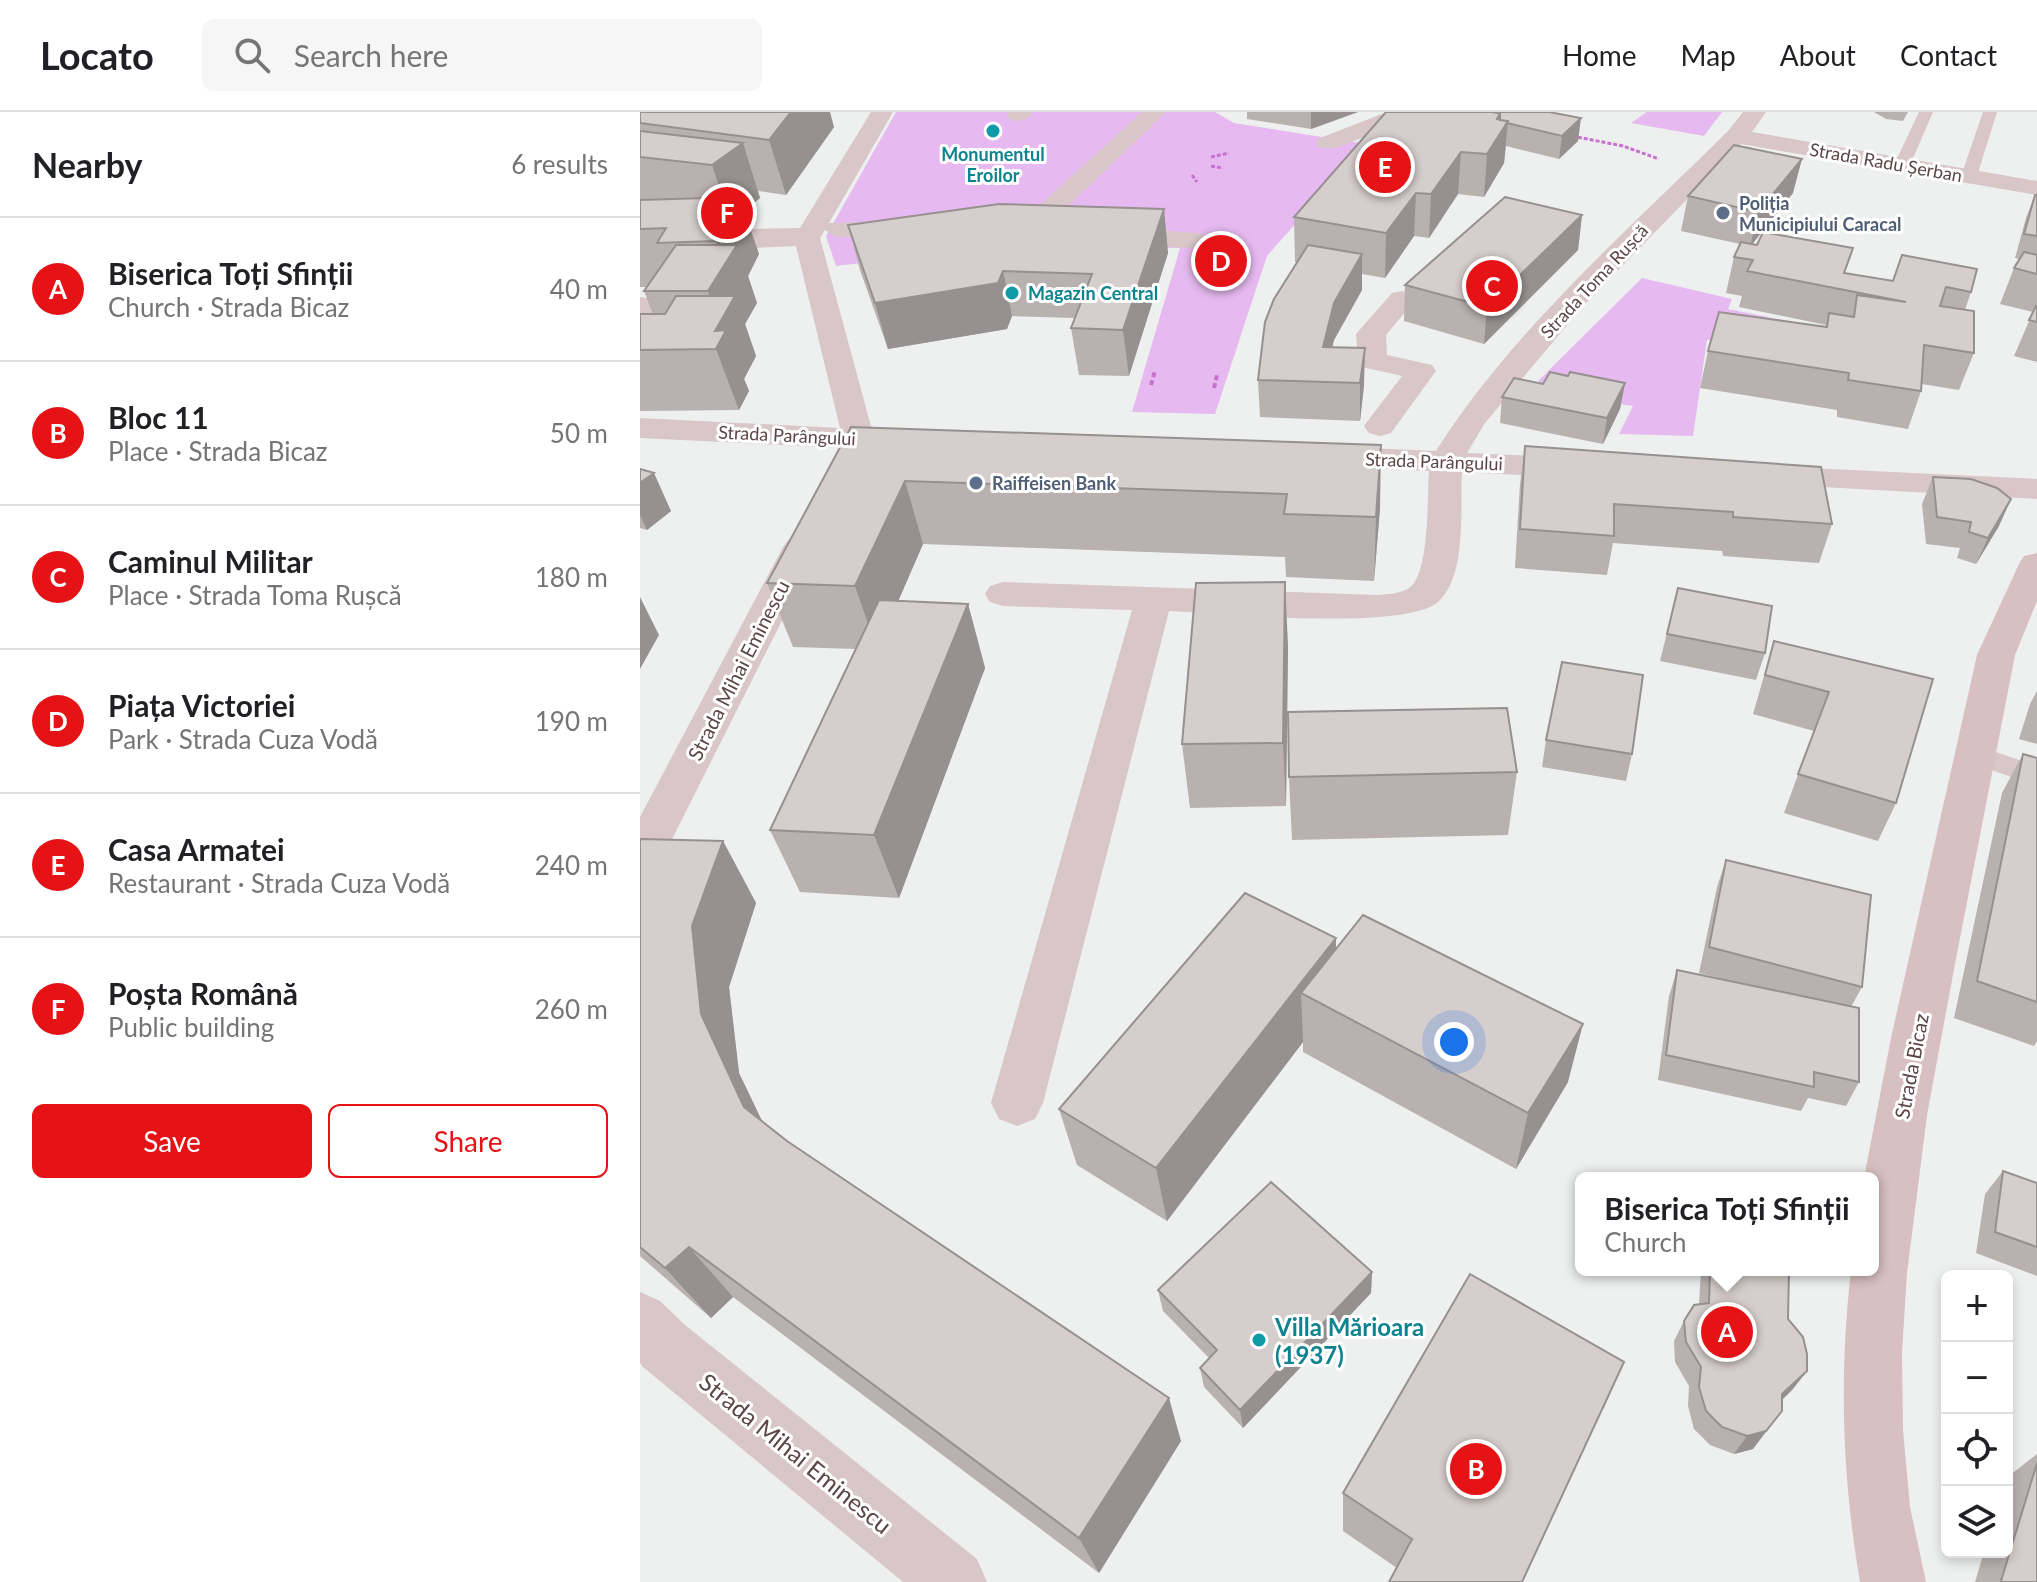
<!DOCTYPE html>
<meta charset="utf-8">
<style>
:root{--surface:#fff;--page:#f6f6f6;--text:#202124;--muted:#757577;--line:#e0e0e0;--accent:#e51316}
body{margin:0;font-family:Lato,sans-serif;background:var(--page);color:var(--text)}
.controls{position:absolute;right:24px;bottom:24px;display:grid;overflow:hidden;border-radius:12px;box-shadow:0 4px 12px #0003}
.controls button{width:72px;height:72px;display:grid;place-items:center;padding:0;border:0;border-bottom:2px solid var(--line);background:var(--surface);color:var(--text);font:40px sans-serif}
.you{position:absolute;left:814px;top:930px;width:28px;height:28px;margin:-20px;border:6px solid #fff;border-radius:50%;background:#1a73e8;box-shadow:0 0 0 12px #1a73e833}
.badge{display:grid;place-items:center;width:52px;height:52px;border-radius:50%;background:var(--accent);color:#fff;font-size:26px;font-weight:700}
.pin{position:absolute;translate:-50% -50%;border:4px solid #fff;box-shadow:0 2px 8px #0006}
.popup{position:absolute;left:935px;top:1060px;width:304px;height:104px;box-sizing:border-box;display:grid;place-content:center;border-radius:12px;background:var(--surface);filter:drop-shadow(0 2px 6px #0005);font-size:26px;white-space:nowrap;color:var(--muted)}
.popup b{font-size:30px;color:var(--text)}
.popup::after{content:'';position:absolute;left:50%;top:100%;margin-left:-16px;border:16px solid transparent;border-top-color:var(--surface)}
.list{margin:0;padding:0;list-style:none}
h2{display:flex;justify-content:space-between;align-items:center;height:104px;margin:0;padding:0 32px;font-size:34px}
h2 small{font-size:26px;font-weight:400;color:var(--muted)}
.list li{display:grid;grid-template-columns:52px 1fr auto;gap:24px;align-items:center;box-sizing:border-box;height:144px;padding:0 32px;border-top:2px solid var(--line)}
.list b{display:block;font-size:30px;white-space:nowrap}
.list p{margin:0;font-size:26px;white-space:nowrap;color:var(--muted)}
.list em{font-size:26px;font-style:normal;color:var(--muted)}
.actions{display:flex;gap:16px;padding:24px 32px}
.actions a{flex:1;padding:18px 0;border:2px solid var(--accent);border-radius:12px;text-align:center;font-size:28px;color:var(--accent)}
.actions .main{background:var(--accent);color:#fff}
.icon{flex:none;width:44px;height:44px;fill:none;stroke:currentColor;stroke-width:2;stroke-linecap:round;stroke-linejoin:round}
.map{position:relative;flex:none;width:1397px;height:1470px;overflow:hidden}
header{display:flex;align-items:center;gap:48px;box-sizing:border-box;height:112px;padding:0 40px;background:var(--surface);border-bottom:2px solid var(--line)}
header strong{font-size:38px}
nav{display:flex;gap:44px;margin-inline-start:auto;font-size:28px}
.search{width:560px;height:72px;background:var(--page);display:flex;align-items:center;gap:20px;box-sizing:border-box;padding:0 28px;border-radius:12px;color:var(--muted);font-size:30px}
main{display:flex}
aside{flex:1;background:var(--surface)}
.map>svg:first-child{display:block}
</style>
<header>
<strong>Locato</strong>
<div class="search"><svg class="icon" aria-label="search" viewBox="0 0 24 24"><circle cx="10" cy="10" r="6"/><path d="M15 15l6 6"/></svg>Search here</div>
<nav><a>Home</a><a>Map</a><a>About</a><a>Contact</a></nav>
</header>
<main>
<aside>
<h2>Nearby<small>6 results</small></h2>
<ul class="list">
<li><span class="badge">A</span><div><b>Biserica Toți Sfinții</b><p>Church · Strada Bicaz</p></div><em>40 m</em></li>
<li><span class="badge">B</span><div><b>Bloc 11</b><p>Place · Strada Bicaz</p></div><em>50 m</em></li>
<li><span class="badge">C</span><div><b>Caminul Militar</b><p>Place · Strada Toma Rușcă</p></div><em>180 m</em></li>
<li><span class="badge">D</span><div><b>Piața Victoriei</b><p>Park · Strada Cuza Vodă</p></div><em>190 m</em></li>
<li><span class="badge">E</span><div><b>Casa Armatei</b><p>Restaurant · Strada Cuza Vodă</p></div><em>240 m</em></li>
<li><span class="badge">F</span><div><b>Poșta Română</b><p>Public building</p></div><em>260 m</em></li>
</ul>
<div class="actions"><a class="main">Save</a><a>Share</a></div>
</aside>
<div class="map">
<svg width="1397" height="1470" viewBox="0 0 1397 1470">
<rect width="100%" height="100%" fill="#edf0ef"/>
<g fill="#e6baf0">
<polygon points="256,0 575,0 594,11 726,32 627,144 575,302 492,300 540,136 377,133 196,154 186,124"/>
<polygon points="1007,0 1082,0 1064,24 991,11"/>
<polygon points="1002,166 1092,187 1088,197 1193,218 1182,244 1067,228 1053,324 979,322 993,294 896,280 899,268"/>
</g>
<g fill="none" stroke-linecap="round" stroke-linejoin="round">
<g stroke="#c871cf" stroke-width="3" stroke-dasharray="4 2" stroke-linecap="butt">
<polyline points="932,24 983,34 1019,47"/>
<polyline points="571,45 589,41"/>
<polyline points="571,54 583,56"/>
<polyline points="552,63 557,70"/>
</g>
<g stroke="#c871cf" stroke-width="4" stroke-dasharray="5 3" stroke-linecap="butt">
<polyline points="511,273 515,259"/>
<polyline points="574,276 577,263"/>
</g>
<g fill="#d8c6c8" fill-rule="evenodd">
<polygon points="1279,0 1293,0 1270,53 1267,56 1257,56 1254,53"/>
<polygon points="1343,0 1357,0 1337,64 1329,69 1321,64"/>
<polygon points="1335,633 1397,654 1397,674 1326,649 1322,642 1326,635"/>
</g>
<g fill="#d8c6c8" fill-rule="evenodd">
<polygon points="231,0 253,0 189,111 267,109 276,111 280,117 276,123 267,125 197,125 185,118 180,126 232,318 276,322 281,329 276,336 265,339 0,326 0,306 200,316 156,134 0,141 0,119 160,116"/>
<path d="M369,0H393C387,9 380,10 370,8L367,3Z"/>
<polygon points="502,0 526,0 397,124 379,124 375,118 379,112"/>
<polygon points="747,0 778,0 775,5 696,36 680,36 676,31 680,26"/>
<path d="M1103,0H1126L1112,20L1397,69V83L1101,32L943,194L845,311L827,341L941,346L953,349L958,356L953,363L941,366L822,360C820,396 827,463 799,489C768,520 579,501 529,499L403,991L395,1007L377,1014L359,1007L351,991L492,498L363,494L350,490L345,482L350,474L363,470L738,483C748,482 760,482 769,476C790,462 787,385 789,359L682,354L670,351L666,344L670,337L682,334L796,339C872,219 987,119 1088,19Z"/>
<polygon points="468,115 557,121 566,123 570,129 566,135 557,137 459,129 455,123 459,117"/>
<polygon points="762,179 772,181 776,187 746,223 747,243 792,253 796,259 751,321 740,324 729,321 724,314 762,264 722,255 718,249 716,222 752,181"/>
<polygon points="0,185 33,190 41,200 24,233 0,244 0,223 11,203 0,203"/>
<polygon points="1125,354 1397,367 1397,387 1113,371 1108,364 1113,357"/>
<polygon points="161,424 173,427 179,435 22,747 16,759 0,764 0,705 143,435 149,427"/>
<polygon points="0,1180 20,1189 45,1213 337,1447 347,1470 263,1470 3,1255 0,1251"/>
</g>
<path fill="#d8bfc1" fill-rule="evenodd" d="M1397,441V489L1375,543L1315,852L1287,1003L1267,1161L1262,1240L1263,1318L1270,1395L1286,1470H1220C1202,1364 1199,1266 1211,1158H1233V1066H1224L1251,926L1337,543L1379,452L1384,444Z"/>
</g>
<g fill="#b8b1b0">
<polygon points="0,0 194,15 146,83 118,79 120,86 104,99 119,142 108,164 117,191 105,212 116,244 104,267 109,279 99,298 0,299 0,202 13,202 4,179 6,175 0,175"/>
<polygon points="607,0 718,0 671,17 607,7"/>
<polygon points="746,0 910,0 938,29 919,47 866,34 864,51 844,85 818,82 789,126 774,124 745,166 722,162 722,178 694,228 692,235 724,273 720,309 620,305 618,268 657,150 655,150 654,105"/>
<polygon points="1234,0 1268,0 1263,9 1246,7"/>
<polygon points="1153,81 1112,132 1206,161 1253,169 1262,143 1331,180 1325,198 1334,241 1319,278 1282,272 1281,279 1268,317 1197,305 1197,298 1060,276 1068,239 1185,215 1186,213 1099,195 1102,184 1086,181 1094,145 1100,132 1041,119 1048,84"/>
<polygon points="1395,83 1397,83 1397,250 1374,244 1393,200 1360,192 1374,156 1379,147 1375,146 1386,106"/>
<polygon points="524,97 528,141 489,264 439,263 431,216 435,206 372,204 367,217 248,237 220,158 208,113"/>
<polygon points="942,103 938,138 844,232 764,209 765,173"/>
<polygon points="928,264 985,271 980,297 963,332 860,311 862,285"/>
<polygon points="211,315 740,396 734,469 646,465 645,445 283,432 258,489 328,492 345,556 259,786 160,780 130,718 216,537 153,535 127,471"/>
<polygon points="885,334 1192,412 1179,451 1083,444 1082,439 973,431 967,463 875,456 880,372"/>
<polygon points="0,357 31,399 7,418 0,416"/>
<polygon points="1293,365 1359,414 1336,452 1317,446 1320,436 1286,432 1282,392"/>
<polygon points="1038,476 1125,541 1116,568 1020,549"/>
<polygon points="1134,529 1293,567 1256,691 1238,729 1144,701 1174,619 1113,602"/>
<polygon points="648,533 646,694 550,696 542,632"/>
<polygon points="1397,579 1397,632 1379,627 1390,592"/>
<polygon points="906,628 992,642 986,669 902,655"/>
<polygon points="1383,642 1397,646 1397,929 1394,934 1314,906 1362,681"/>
<polygon points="877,660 868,723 652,728 649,665"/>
<polygon points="0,727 83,729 116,791 89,875 99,961 122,1009 147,1029 541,1329 459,1461 93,1185 71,1206 0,1144"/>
<polygon points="1086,748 1222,875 1211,895 1219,970 1206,994 1168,986 1161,999 1018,968 1029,884 1037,858 1095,870 1059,861 1077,775"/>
<polygon points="696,838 928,970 876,1057 663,940 663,930 527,1109 437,1053 419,997"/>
<polygon points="1363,1059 1397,1071 1397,1164 1336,1141 1345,1082"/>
<polygon points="1061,1158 1149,1158 1148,1207 1167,1259 1152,1278 1142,1288 1113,1337 1094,1342 1070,1333 1054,1317 1048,1294 1049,1274 1035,1250 1034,1229 1044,1209 1059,1193"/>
<polygon points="732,1160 731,1181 603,1316 564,1275 560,1256 569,1246 523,1199 518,1178"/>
<polygon points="984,1250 964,1296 757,1456 703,1419 703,1381"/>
<polygon points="1397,1342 1397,1470 1335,1470 1344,1440 1367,1440 1367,1369 1369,1364"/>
</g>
<g fill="#969090">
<polygon points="151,0 190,0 194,15 146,83 129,28"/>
<polygon points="671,0 718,0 671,17"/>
<polygon points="860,1 868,9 864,51 844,85 847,42 857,7"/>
<polygon points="941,6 938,29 919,47 922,24"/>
<polygon points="103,31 120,86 104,99 119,142 108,164 117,191 105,212 116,244 104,267 109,279 99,298 76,237 75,219 80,210 68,179 84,154 75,129 89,104 72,53"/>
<polygon points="821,40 818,82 789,126 791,82"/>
<polygon points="1162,47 1153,81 1110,135 1118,100"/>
<polygon points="776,81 774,124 745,166 746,121"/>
<polygon points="524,97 528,141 489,264 483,218"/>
<polygon points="942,103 938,138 844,232 847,195"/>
<polygon points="722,142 722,178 694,228 683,272 683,235 694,191"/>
<polygon points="363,159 372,204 367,217 248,237 235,191"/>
<polygon points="725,236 724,273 720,309 720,271"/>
<polygon points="985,271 980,297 963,332 967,306"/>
<polygon points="741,333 740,396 734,469 736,405"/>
<polygon points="14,361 31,399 7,418 0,403 0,371"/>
<polygon points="265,369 283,432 237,538 215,474"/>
<polygon points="1371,387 1359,414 1336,452 1348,426"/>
<polygon points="645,470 648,533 646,694 643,631"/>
<polygon points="0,485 19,523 0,557"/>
<polygon points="328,492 345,556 259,786 234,723"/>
<polygon points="83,729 116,791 89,875 99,961 142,1051 104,995 61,902 52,814"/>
<polygon points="696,826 696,887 661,881 663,930 527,1109 516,1056"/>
<polygon points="943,912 928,970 876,1057 888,1001"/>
<polygon points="49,1135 93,1185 71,1206 25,1156"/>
<polygon points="732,1160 731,1181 603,1316 600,1298"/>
<polygon points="1167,1259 1152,1278 1128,1301 1142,1282"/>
<polygon points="529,1286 541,1329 459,1461 439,1426"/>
<polygon points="1142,1299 1113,1337 1094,1342 1107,1324"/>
</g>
<g fill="#d6cecd" stroke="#969090" stroke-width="2">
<polygon points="0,0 151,0 129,28 0,11"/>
<polygon points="746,0 852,0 860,1 857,7 868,9 847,42 821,40 791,82 776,81 746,121 654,105"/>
<polygon points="852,0 909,0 941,6 922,24 867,11 868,9 860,8 860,1"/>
<polygon points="0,19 103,31 72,53 0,45"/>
<polygon points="1094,33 1162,47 1118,100 1048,84"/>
<polygon points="1395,83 1397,83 1397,124 1384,122"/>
<polygon points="100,85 75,129 17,131 26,116 0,117 0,88"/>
<polygon points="865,85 942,103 847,195 765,173"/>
<polygon points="359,92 524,97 483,218 431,216 452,162 363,159 358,171 235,191 208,113"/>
<polygon points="1123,120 1213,136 1204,161 1253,169 1262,143 1337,157 1331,180 1306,175 1300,194 1334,199 1334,241 1284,233 1281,279 1208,268 1209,261 1068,239 1079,200 1187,215 1189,201 1214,205 1217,183 1266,190 1107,159 1113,148 1094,145 1101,130 1117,133"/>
<polygon points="36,133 97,133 68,179 4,179"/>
<polygon points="668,133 722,142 694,191 683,235 725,236 720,271 618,268 625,210 634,187"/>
<polygon points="1384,140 1397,143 1397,162 1374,156"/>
<polygon points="36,184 95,184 75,219 86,218 76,237 0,238 0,202 25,202"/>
<polygon points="1396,194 1397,195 1397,210 1389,208"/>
<polygon points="910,260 928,264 930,260 985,271 967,306 862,285 874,266 903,272"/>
<polygon points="211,315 741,333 736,405 644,402 647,382 265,369 215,474 127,471"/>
<polygon points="885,334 1181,355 1192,412 1093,405 1093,400 974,392 974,424 880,417"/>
<polygon points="0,357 14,361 0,371"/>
<polygon points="1293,365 1331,367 1357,376 1371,387 1348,426 1329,420 1331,410 1297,405"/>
<polygon points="645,470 643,631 542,632 556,471"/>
<polygon points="1038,476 1132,494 1125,541 1027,522"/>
<polygon points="239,488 328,492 234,723 130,718"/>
<polygon points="1134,529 1293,567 1256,691 1158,662 1189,580 1125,563"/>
<polygon points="922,550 1003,563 992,642 906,628"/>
<polygon points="867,596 877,660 649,665 648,600"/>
<polygon points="1383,642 1397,646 1397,890 1337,869"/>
<polygon points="0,727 83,729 52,814 61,902 104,995 147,1029 529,1286 439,1426 49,1135 25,1156 0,1135"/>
<polygon points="1086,748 1231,783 1222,875 1069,835"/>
<polygon points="605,781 696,826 516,1056 419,997"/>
<polygon points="723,803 943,912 888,1001 661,881"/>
<polygon points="1037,858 1219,896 1219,970 1174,960 1174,975 1026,943"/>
<polygon points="1363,1059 1397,1071 1397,1135 1355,1120"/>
<polygon points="631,1070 732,1160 600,1298 560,1256 577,1238 518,1178"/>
<polygon points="1070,1158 1149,1158 1148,1207 1163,1225 1167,1242 1167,1259 1142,1282 1142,1299 1126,1319 1107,1324 1082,1315 1066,1299 1059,1275 1061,1255 1046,1230 1044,1209 1054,1193 1069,1191"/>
<polygon points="830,1162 984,1250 882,1470 749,1470 772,1427 703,1381"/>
<polygon points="1397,1351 1397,1470 1361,1470 1361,1469"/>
</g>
<g fill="#0f9aa8" stroke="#fff" stroke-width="3">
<circle cx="353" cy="19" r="8"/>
<circle cx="372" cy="181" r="8"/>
<circle cx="619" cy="1228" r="8"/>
</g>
<g fill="#5c6f8a" stroke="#fff" stroke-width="3">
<circle cx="1083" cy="101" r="8"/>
<circle cx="336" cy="371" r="8"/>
</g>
<g text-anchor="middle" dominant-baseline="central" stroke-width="6" stroke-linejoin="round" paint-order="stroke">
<g font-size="18" font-weight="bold" fill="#0d838f" stroke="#fff">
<text x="353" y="42">Monumentul<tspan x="353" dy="21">Eroilor</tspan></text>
<text x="388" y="181" text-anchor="start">Magazin Central</text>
</g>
<g font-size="18" fill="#5c4548" stroke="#fff">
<text transform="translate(1246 50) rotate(10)">Strada Radu Șerban</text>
<text transform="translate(954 169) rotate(-47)">Strada Toma Rușcă</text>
<text transform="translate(147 323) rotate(3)">Strada Parângului</text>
<text transform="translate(794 349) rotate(2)">Strada Parângului</text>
</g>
<g font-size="18" font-weight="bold" fill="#4e5e75" stroke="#fff" text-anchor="start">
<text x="1099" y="91">Poliția<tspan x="1099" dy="21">Municipiului Caracal</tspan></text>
<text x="352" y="371">Raiffeisen Bank</text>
</g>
<g font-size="20" fill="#5c4548" stroke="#fff">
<text transform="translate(98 558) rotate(-63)">Strada Mihai Eminescu</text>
<text transform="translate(1271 954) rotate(-79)">Strada Bicaz</text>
</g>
<g font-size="24" font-weight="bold" fill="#0d838f" stroke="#fff" text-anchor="start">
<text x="635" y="1214">Villa Mărioara<tspan x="635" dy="28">(1937)</tspan></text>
</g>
<g font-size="24" fill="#5c4548" stroke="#fff">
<text transform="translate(156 1341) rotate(39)">Strada Mihai Eminescu</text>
</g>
</g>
</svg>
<div class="controls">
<button>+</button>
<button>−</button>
<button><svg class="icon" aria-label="locate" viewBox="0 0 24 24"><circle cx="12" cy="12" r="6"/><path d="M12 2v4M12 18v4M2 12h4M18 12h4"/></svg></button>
<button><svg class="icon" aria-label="layers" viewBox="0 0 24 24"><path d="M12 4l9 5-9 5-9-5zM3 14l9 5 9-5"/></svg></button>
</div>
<div class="you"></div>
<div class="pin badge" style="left:1087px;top:1220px">A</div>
<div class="popup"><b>Biserica Toți Sfinții</b>Church</div>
<div class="pin badge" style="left:836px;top:1357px">B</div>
<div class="pin badge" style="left:852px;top:174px">C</div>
<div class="pin badge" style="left:581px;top:149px">D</div>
<div class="pin badge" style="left:745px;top:55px">E</div>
<div class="pin badge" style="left:87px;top:101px">F</div>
</div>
</main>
